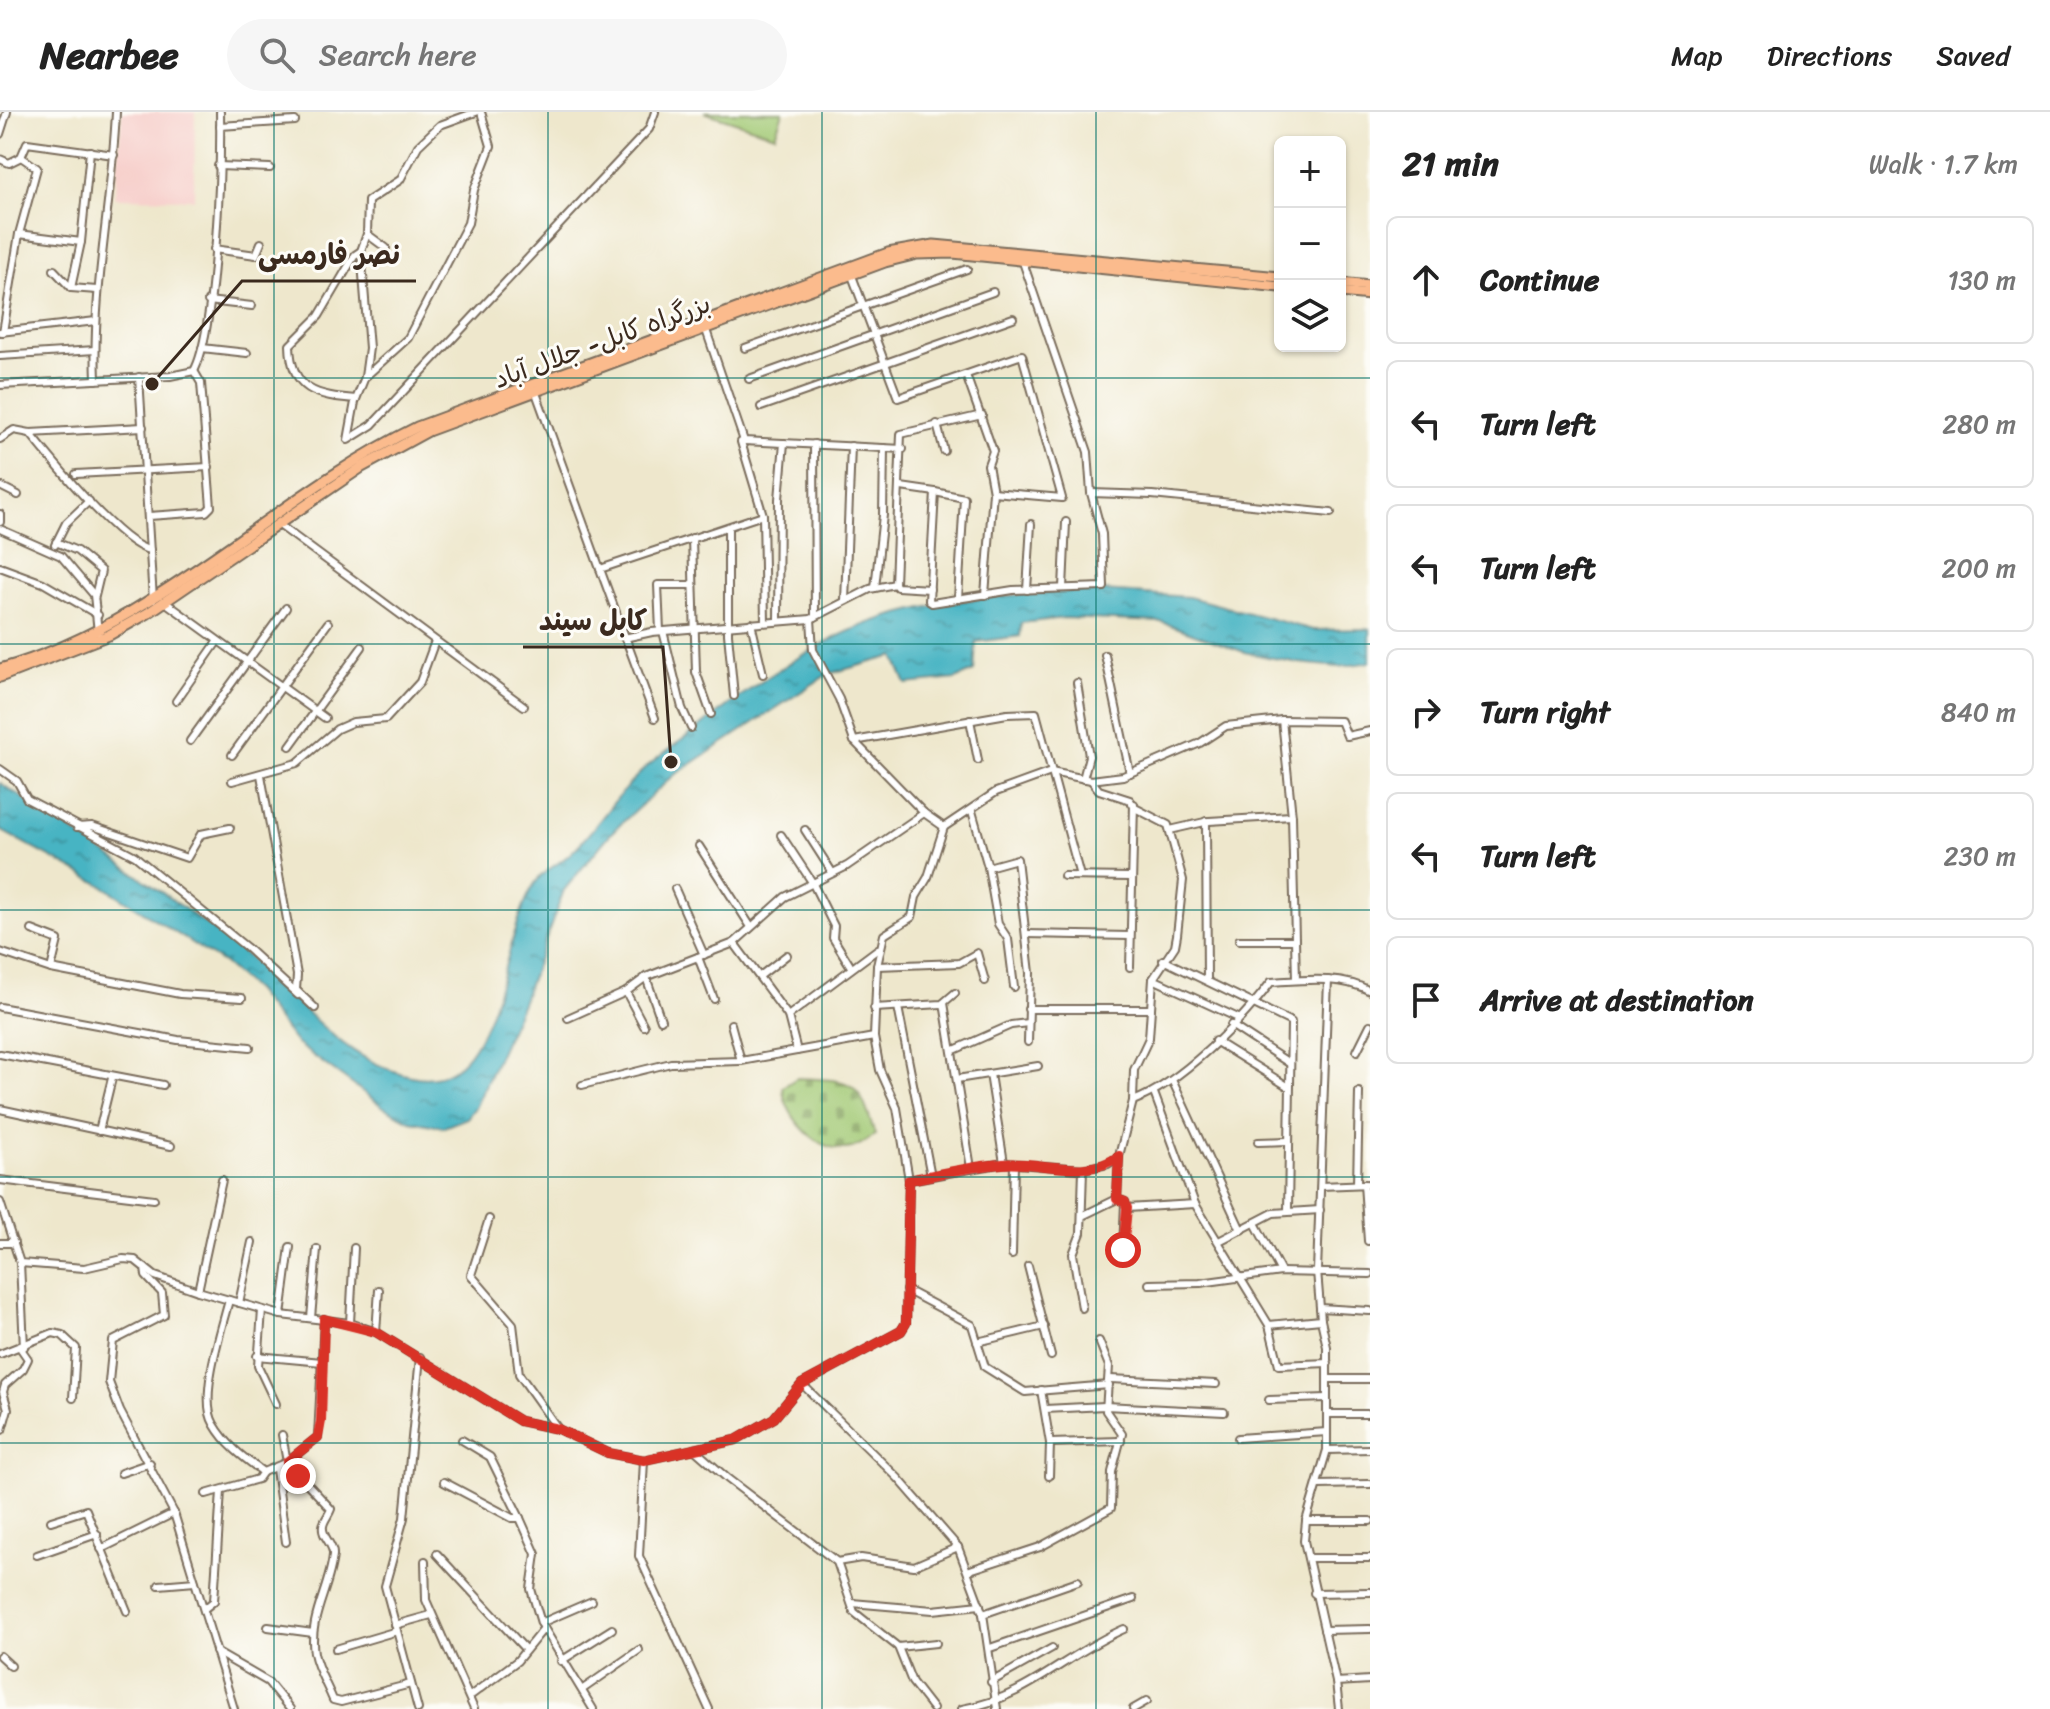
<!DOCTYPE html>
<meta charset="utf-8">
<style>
:root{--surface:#fff;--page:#f6f6f6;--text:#222;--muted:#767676;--line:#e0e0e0}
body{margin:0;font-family:Sriracha,"Playpen Sans Arabic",sans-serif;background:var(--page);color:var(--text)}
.controls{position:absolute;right:24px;top:24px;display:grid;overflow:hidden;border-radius:12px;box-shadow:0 2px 6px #0004}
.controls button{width:72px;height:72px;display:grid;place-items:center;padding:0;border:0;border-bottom:2px solid var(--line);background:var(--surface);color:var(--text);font:40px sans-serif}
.stop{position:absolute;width:24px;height:24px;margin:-18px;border:6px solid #d93025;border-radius:50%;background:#fff}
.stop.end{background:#d93025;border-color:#fff;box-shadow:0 2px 8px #0008}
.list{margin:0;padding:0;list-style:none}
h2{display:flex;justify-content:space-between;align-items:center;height:104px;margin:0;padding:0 32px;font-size:34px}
h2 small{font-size:26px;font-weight:400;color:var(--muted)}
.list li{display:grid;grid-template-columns:52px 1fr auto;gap:24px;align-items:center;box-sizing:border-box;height:128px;margin:0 16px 16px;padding:0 16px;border:2px solid var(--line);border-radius:12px}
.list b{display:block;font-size:30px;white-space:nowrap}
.list em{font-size:26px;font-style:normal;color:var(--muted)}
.icon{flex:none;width:44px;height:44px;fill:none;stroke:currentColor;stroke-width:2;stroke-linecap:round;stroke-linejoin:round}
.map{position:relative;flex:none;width:1370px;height:1597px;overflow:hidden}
header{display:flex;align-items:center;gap:48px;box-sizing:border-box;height:112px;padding:0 40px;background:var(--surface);border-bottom:2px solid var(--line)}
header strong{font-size:38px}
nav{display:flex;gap:44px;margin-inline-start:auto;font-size:28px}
.search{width:560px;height:72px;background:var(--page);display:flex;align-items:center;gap:20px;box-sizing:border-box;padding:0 28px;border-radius:44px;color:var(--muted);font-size:30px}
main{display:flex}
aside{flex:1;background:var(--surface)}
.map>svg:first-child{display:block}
</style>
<header>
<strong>Nearbee</strong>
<div class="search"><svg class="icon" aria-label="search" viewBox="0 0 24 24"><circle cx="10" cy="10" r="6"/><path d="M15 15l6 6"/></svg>Search here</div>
<nav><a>Map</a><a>Directions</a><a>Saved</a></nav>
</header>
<main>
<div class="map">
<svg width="1370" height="1597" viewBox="0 0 1370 1597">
<defs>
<pattern id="cemetery-stones" width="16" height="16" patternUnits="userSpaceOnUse" patternTransform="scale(2)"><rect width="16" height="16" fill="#a2c974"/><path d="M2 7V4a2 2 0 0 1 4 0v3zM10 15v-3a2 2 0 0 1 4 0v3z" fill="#85a35f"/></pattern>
<pattern id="water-ripples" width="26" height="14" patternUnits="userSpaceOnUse" patternTransform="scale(2)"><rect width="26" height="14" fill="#47b4c3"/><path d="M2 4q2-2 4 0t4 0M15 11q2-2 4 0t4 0" fill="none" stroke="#3c939e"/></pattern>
</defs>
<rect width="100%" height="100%" fill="#fdfcf7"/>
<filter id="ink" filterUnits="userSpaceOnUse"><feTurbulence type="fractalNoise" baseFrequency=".0125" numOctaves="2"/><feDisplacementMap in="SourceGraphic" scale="16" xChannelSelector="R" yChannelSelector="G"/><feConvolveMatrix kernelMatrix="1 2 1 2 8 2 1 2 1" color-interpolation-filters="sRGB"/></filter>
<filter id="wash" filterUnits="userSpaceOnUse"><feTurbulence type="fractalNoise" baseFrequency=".006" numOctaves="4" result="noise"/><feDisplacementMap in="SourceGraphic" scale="32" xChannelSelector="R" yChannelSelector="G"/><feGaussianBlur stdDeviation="1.8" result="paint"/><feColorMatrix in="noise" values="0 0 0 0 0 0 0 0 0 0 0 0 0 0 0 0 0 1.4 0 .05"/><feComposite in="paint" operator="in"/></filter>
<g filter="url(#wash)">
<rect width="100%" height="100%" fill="#eee7cc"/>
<polygon fill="#f7d0cc" points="122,0 195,0 194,87 115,86"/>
<path fill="url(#cemetery-stones)" stroke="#6e7a49" stroke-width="2" d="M797,966C855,969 857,965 875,1023C868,1027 860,1034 852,1036C820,1044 784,1005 783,975Z"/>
<polygon fill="#a2c974" stroke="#6e7a49" stroke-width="2" points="704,0 783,0 775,23"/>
<path fill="url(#water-ripples)" stroke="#416f70" stroke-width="2" d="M1103,479L1189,485L1313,518L1370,517V550L1339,555L1298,551L1244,540L1162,510L1064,506L1021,511L1020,524L976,530L974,559L956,567L906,572L894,544L828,562L673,664L611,721L564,778L522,891L476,994L467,1006L444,1015L410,1009L385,996L297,932L254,878L224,852L100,772L0,718V671C80,723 159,776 235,834C293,878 335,947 411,964C502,985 499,814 539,766C549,755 563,750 573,739C596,716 614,687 638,663C658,643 683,628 705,611C758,570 820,526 884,506C954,485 1030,480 1103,479Z"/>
</g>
<g filter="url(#ink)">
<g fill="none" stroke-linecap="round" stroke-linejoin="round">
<defs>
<g id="minor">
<polyline points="481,0 491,34 474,78 468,111 408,226 365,265 355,290 348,328 372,313 649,17 655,0"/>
<polyline points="220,14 295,9"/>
<polyline points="0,22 7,0"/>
<polyline points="0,47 9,51 21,45"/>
<polyline points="218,54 270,56"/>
<polyline points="19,122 81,130"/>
<polyline points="386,136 367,122 368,89 400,68 418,34 440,13 476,0"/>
<polyline points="214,137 256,143 261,131"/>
<polyline points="1023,150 1088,340 1091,381"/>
<polyline points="54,158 71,176 97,178"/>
<polyline points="851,161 898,286 1022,243 1062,386 993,380"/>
<polyline points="71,176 81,130 90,39"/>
<polyline points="208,189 252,194"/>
<polyline points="705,215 744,329 903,337"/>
<polyline points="0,220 96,209"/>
<polyline points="3,220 19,122 37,56 21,45 27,31 114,43"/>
<polyline points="202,236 247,241"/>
<polyline points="745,236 967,157"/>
<polyline points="0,244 95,238"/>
<polyline points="966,263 993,339 988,353 993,380 985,483"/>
<polyline points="139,265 153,488"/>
<polyline points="365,265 369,236 361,139 367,122"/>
<polyline points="749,267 993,180"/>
<path d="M96,268C92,178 112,90 116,0"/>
<path d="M0,273L170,264L194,259C216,219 221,51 220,0"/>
<polyline points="535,278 600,457"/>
<path d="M356,287C317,284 291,279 290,233L319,204L355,143L361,139"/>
<polyline points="761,295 1013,206"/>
<polyline points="937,312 944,339"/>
<path d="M30,321C51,347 121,434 150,438"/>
<polyline points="0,327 14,318 30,321 143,315"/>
<polyline points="814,332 815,505"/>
<polyline points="76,362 209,355"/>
<polyline points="0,374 18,383"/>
<polyline points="901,375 935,380 929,489 932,491 1013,478 1104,475 1102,422 1091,381 1152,383 1331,401"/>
<polyline points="935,380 964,386 958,487"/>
<polyline points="0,402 0,410"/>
<polyline points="763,403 765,510"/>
<polyline points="149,404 206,400 211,395 201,271 194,259"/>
<polyline points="278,412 524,594"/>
<polyline points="728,415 728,522 734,584"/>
<polyline points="0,417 61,444 94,483 98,520"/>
<polyline points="692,426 696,560 711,602"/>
<polyline points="56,430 77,439 101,459 95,484"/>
<polyline points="55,433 66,411 89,389"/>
<polyline points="0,455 43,471 98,503"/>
<polyline points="895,472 897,475 930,477"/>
<polyline points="875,476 883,403 884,336"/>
<polyline points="1063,476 1066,410"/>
<polyline points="1027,478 1031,412"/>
<polyline points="845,489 851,334"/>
<polyline points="165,490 325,606"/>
<polyline points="811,507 813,538 839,587 854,629 924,701 944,715 996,680 1051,660 1091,668 1123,664 1200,631 1226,614 1282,608 1341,609 1347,624 1370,619"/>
<polyline points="778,508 779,387 784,331"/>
<polyline points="751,511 763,562"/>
<polyline points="660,519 658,473 692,473"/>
<polyline points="663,519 682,596 691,616"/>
<polyline points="624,526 652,520 811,507 870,477 895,472 901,322 982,303"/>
<polyline points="1105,543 1130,661"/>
<polyline points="1077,571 1089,644 1083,667"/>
<polyline points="176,589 217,530"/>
<polyline points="655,606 600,457 763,403 741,330 744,329"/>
<polyline points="970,608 978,648"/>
<polyline points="1282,608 1292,704 1296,868"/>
<polyline points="190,629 286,496"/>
<polyline points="854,629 1007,602 1036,601 1080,764"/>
<polyline points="290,634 362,535"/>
<polyline points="232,643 328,511"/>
<polyline points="0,657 17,669 27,687 135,744 246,835 298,883"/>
<polyline points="261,663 297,863 296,878 315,896"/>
<polyline points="1091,668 1099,678 1130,688 1135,696 1168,713 1183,768 1177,823 1175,834 1153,867 1149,926 1134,958 1133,989"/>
<polyline points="232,669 297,651 337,617 353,610 386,607 420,570 435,529"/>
<polyline points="972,699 988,755 998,812 1008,827 1014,875"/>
<polyline points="1206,709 1207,868"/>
<polyline points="77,715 92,714 187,746 201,722 230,716"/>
<polyline points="805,718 832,760"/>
<polyline points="1170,718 1209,709 1292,704"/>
<polyline points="781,723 812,770 834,814 833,826 851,855"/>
<polyline points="699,734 751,815"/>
<polyline points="988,755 1017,747 1030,861 1028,930"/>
<polyline points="1064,764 1130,765"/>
<polyline points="675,777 704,843"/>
<polyline points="32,818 58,828 51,857"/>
<polyline points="1026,822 1130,824"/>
<polyline points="1239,828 1295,828"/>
<polyline points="734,831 788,904 797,939"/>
<polyline points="0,840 51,857 180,882 242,886"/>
<polyline points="698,845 714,887"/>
<polyline points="1163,848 1291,910 1288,1099"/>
<polyline points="877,854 959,851 977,841 985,869"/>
<polyline points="1130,855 1134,692"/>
<polyline points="760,864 787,843"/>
<polyline points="646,865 661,908"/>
<polyline points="1153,867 1238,906"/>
<polyline points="1328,868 1317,1159 1321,1208 1327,1235 1327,1338 1306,1409 1304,1429 1336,1570 1339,1597"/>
<polyline points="626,880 644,914"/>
<polyline points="944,891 971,1056"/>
<polyline points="0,895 178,928 250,935"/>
<polyline points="898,895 931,1064"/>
<polyline points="874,896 942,892 955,881"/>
<polyline points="1028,897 1151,897"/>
<polyline points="788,904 878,837"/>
<polyline points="568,906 626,880 646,865 734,831 785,785 847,754 924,701"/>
<polyline points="731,912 741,949"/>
<polyline points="1231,913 1289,951"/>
<polyline points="1215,929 1289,975"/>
<polyline points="952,939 1011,913 1028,911"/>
<polyline points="1357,939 1370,913"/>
<polyline points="0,942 163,973"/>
<polyline points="990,962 1004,1051"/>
<polyline points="957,967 1038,954"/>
<polyline points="1173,970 1241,1118"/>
<polyline points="582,973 671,951 741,949 874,925"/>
<polyline points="1154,981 1195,1092 1269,1213 1321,1208"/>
<polyline points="0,997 171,1034"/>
<polyline points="99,1019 112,966"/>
<polyline points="1258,1030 1288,1029"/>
<polyline points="0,1068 154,1087"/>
<path d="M909,1068L1004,1051L1083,1057L1108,1052L1119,1044L1133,989C1179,972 1241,910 1271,870C1302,868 1342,863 1370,879"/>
<polyline points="1357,1072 1359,980"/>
<polyline points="1364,1072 1368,1129"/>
<polyline points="1321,1074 1370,1072"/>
<polyline points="1117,1087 1119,1044"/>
<polyline points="0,1090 20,1151 84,1156 123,1147 135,1148 155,1164 198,1179 281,1203 350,1211 376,1220 520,1309 558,1317 608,1341 644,1348 736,1328 774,1306 802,1272 898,1366 958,1435 983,1502 997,1597"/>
<polyline points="1127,1096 1195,1092"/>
<polyline points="1082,1104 1117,1087 1125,1090 1123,1138"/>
<polyline points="489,1107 471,1163 513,1212 519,1262 558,1317"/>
<polyline points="1255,1111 1281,1160"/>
<polyline points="1219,1129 1273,1101 1320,1098"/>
<polyline points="0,1131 14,1131"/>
<polyline points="1012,1143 1014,1052"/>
<polyline points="20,1151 24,1235"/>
<polyline points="1028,1154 1051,1244"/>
<polyline points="145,1156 146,1164 162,1181 164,1203 113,1229 109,1270 120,1299 174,1401 234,1597"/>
<polyline points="1149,1172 1200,1171 1281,1160 1370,1162"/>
<polyline points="906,1178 972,1213 985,1255 1025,1280 1109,1273"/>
<polyline points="198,1179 222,1068"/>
<path d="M229,1188C222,1216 198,1286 214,1312C226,1333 244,1346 263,1360L287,1350L318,1325L324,1207"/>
<polyline points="239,1191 252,1130"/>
<polyline points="1082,1196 1073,1142 1081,1121 1083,1057"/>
<polyline points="1320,1196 1370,1199"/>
<polyline points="262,1198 258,1254 276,1292"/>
<polyline points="281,1203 290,1135"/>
<polyline points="311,1206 317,1137"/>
<polyline points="350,1211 354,1136"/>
<polyline points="1269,1213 1279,1253 1328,1251"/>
<polyline points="376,1220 379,1178"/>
<polyline points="977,1230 1044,1214"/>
<polyline points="0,1242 53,1221 62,1223 76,1236 73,1286"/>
<polyline points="257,1244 322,1250"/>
<polyline points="1110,1267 1216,1272"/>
<polyline points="1328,1267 1370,1267"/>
<polyline points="802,1272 901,1219 906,1211 909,1068 897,996 880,958 874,925 877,854 884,823 912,805 916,785 928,765 944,715"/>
<polyline points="1041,1278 1050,1331 1049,1364"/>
<polyline points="1269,1288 1327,1286"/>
<polyline points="1045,1297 1105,1294 1224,1300"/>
<polyline points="1327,1302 1370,1302"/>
<polyline points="2,1318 8,1297 3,1280 5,1273 23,1257 28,1247 21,1237"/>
<path d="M282,1323L287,1350L331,1397C329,1403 324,1408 323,1414C321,1425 334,1432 333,1443C330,1476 308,1506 314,1541C317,1557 327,1573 333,1588L341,1590L411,1572"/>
<polyline points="1238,1326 1327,1320"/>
<polyline points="462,1328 490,1345 520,1406 536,1442 531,1477 541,1511 593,1597"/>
<polyline points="1050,1331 1121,1329"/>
<polyline points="695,1338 728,1367 837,1450 854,1500 898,1535 912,1570 933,1597"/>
<polyline points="1327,1338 1370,1337"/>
<polyline points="644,1348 639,1444 709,1597"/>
<polyline points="276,1357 286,1430"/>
<polyline points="121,1361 150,1351"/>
<polyline points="444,1370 512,1406 520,1406"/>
<polyline points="1318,1373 1370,1372"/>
<polyline points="206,1382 258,1367 263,1360"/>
<polyline points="51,1409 86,1398 127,1499"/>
<polyline points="1306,1409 1370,1409"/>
<polyline points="101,1437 174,1401"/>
<polyline points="437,1442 525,1537"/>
<polyline points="37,1443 97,1422"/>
<polyline points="1311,1446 1370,1446"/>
<polyline points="425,1449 426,1488 474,1597"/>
<polyline points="837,1450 861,1446 914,1454 958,1435"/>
<polyline points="970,1458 1040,1435 1111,1396 1112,1360 1122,1322 1106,1299 1109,1254 1099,1229"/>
<polyline points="159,1473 195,1470"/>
<polyline points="1314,1481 1370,1480"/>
<polyline points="852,1491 933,1498 980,1493"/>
<polyline points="204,1497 214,1489 221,1379"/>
<polyline points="983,1502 1078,1469"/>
<polyline points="541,1511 592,1489"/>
<polyline points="395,1513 431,1503"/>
<polyline points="268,1515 313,1521"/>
<polyline points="1324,1518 1370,1517"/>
<polyline points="898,1535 936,1531"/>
<polyline points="990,1536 1133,1487"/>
<polyline points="336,1537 397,1519"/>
<polyline points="216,1540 268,1570 290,1597"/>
<polyline points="0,1544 11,1554"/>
<polyline points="561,1549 612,1517"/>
<polyline points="991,1570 1052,1536"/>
<polyline points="1336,1570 1370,1568"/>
<polyline points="583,1577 639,1538"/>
<polyline points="470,1584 517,1549 544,1516"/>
<polyline points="418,1597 385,1474 404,1406 420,1245"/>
<path d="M962,1597C1028,1586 1066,1542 1124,1517"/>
<polyline points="1133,1597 1147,1589"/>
</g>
<g id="trunk">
<polyline points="1340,171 1370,174"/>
<polyline points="1340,180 1370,183"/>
<path d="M0,557C160,512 271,386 417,315L888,141L934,133L1280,165"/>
<polyline points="0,565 109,523 148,501 362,355 428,319 885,150 917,142 953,141 1280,175"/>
</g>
</defs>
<use href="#minor" stroke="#7a6c5b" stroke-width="10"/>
<use href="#trunk" stroke="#7a6c5b" stroke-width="13"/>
<use href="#minor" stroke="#fff" stroke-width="6"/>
<use href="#trunk" stroke="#fbbb8d" stroke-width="9"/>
</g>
</g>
<g fill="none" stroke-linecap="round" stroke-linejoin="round" filter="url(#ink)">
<path stroke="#d93025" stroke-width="10" d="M298,1364L287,1350L318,1325L321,1309L324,1207L376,1220L520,1309L558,1317L608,1341L644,1348L736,1328L774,1306L802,1272L901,1219L906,1211L909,1068C940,1062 971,1054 1002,1052C1040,1048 1086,1069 1119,1044L1117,1087L1125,1090L1127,1096L1123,1138"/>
</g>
<path fill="none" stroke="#0f766e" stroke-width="2" stroke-opacity="0.55" d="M274,0V1597M548,0V1597M822,0V1597M1096,0V1597M0,266H1370M0,532H1370M0,798H1370M0,1065H1370M0,1331H1370"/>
<g text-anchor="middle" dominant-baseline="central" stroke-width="6" stroke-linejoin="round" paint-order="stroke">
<g font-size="26" fill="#3b2a1e" stroke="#fdfcf7">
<text transform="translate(602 229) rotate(-20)">بزرگراه کابل- جلال آباد</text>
</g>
</g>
<path fill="none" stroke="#3b2a1e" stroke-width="3" d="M152 272L242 169H416M671 650L663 535H523"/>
<g fill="#3b2a1e" stroke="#fdfcf7" stroke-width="3">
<circle cx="152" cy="272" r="8"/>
<circle cx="671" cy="650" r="8"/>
</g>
<g font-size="28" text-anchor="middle" font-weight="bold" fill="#3b2a1e" stroke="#fdfcf7" stroke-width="6" stroke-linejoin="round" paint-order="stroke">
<text x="329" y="152">نصر فارمسی</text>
<text x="593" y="518">کابل سيند</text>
</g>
</svg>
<div class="controls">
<button>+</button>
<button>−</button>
<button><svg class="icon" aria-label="layers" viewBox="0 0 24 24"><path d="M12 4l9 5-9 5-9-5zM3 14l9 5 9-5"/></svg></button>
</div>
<div class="stop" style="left:1123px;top:1138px"></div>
<div class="stop end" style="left:298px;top:1364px"></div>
</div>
<aside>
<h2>21 min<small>Walk · 1.7 km</small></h2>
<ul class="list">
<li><svg class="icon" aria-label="ahead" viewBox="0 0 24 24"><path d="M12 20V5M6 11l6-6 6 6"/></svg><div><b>Continue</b></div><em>130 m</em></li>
<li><svg class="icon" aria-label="left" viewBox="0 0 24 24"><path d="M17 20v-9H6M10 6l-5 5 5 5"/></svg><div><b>Turn left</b></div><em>280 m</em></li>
<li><svg class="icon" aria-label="left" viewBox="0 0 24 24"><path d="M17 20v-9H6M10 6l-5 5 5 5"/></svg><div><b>Turn left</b></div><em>200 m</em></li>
<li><svg class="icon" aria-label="right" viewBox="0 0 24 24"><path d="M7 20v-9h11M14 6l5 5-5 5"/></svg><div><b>Turn right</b></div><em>840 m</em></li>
<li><svg class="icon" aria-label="left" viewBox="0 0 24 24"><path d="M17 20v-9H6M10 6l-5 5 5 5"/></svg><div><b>Turn left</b></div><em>230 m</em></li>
<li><svg class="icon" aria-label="arrive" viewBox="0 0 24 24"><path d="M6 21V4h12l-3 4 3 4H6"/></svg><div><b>Arrive at destination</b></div></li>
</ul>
</aside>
</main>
